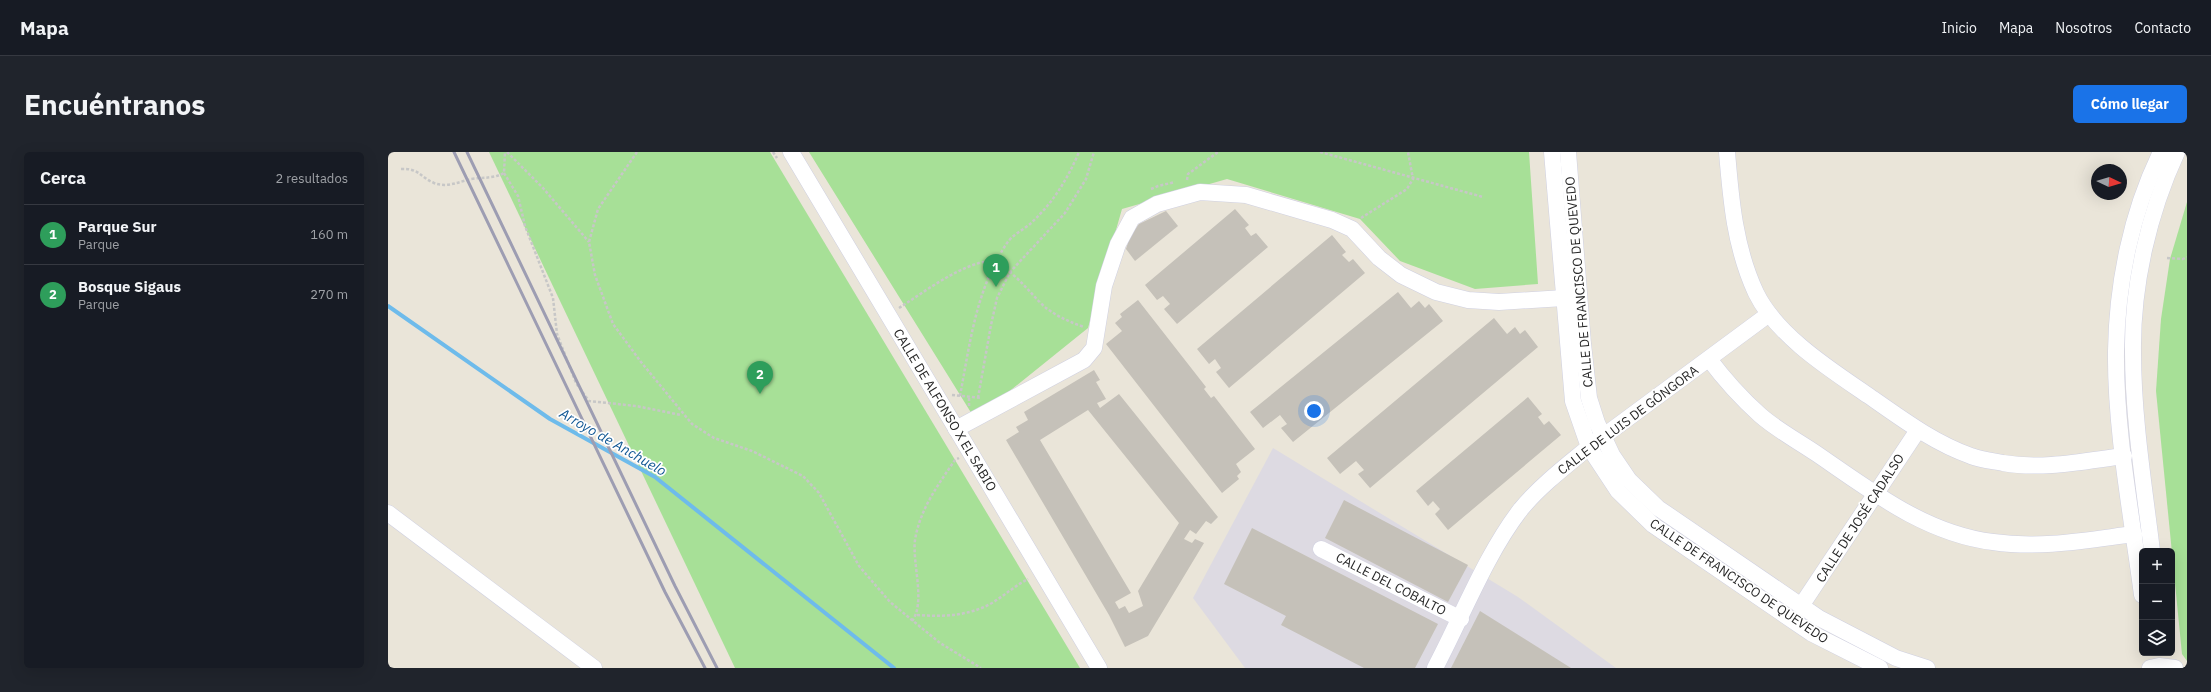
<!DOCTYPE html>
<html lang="es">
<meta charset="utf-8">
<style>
:root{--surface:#171b24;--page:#20242c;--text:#f1f3f6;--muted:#9ea1a6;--line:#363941;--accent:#1a73e8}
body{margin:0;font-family:"IBM Plex Sans",sans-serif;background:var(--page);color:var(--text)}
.controls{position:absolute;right:12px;bottom:12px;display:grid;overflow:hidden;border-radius:6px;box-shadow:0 4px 16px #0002}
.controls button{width:36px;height:36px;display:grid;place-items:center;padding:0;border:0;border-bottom:1px solid var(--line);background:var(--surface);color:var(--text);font:20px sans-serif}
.compass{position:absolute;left:1703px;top:12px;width:36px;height:36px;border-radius:50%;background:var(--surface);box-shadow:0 4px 16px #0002;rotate:94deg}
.you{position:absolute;left:926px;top:259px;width:14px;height:14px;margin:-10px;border:3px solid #fff;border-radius:50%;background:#1a73e8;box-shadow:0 0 0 6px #1a73e833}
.badge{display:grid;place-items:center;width:26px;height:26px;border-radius:50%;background:var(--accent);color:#fff;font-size:13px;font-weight:700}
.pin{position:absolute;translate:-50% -33px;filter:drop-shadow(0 1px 2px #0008)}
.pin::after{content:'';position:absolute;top:21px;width:14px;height:12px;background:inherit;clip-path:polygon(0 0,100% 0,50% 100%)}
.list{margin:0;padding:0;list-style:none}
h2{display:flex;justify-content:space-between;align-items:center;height:52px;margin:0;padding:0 16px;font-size:17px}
h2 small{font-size:13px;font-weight:400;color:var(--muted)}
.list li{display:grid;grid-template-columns:26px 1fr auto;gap:12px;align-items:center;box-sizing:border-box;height:60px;padding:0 16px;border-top:1px solid var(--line)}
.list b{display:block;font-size:15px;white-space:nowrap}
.list p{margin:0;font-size:13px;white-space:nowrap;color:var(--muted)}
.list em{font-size:13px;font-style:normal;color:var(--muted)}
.icon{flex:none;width:22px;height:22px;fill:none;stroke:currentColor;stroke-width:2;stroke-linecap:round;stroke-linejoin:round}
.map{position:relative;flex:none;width:1799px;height:516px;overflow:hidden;border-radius:6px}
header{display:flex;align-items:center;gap:24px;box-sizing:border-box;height:56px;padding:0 20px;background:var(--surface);border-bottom:1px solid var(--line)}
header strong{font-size:19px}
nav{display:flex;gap:22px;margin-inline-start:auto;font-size:14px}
.intro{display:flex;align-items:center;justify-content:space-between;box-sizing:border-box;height:96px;padding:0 24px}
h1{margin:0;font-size:28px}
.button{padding:10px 18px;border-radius:6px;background:var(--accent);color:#fff;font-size:14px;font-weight:700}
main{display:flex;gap:24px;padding:0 24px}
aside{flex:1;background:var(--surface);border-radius:6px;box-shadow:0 4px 16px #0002}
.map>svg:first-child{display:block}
</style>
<header>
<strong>Mapa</strong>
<nav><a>Inicio</a><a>Mapa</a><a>Nosotros</a><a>Contacto</a></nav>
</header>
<div class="intro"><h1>Encuéntranos</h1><a class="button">Cómo llegar</a></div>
<main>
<aside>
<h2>Cerca<small>2 resultados</small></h2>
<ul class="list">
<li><span class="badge" style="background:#2e9e5b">1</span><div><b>Parque Sur</b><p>Parque</p></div><em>160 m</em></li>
<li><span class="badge" style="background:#2e9e5b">2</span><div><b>Bosque Sigaus</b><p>Parque</p></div><em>270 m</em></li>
</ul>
</aside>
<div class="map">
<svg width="1799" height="516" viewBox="0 0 1799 516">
<rect width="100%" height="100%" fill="#eae5d9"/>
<polygon fill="#dddae2" points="885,296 1130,445 1228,516 857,516 805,446"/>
<g fill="#a7e097">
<polygon points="101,0 382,0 692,516 347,516"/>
<polygon points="421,0 1141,0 1150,132 1087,137 1012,109 972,67 839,27 734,57 700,176 587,267"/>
<polygon points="1799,50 1799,509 1794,502 1768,239 1773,167 1782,107"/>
</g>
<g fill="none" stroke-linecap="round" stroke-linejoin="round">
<polyline stroke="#6ebbeb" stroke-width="4" points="0,154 162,267 267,325 506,516"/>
</g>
<g fill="#c5c1b9" fill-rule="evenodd">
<polygon points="847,57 861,73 857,76 863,84 868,81 880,95 789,172 776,157 782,152 775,144 769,148 757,133"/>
<polygon points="778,59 790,74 747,109 738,97 742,84 751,72"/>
<polygon points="944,83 958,100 954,103 961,110 965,107 977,121 841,236 828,220 833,216 827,207 821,212 809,197"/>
<polygon points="1010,140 1023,156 1031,149 1037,156 1041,152 1055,169 905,290 893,276 899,272 892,263 875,276 862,260"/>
<polygon points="750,148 818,235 816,237 823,246 826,244 867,297 848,312 853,320 849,324 851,327 834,341 718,192 734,179 727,171 734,165 732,162"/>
<polygon points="1106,166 1119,182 1127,175 1132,182 1137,178 1150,195 982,336 970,322 976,318 968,309 952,322 939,306"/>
<path d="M706,218L712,228L708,230L718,247L709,251L712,256L731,242L830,365L823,372L818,369L808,382L802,378L796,387L804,391L807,387L816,391L760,484L737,495L721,463L618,288L631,280L628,275L640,268L636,260ZM700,258L791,371L750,439L755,454L741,461L737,454L731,457L727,450L743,441L652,288Z"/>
<polygon points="1140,245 1154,262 1150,265 1156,273 1161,269 1173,283 1060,378 1047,362 1052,357 1045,349 1040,354 1028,339"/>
<polygon points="956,348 1080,413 1060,450 937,386"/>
<polygon points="864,376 1050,472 1027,516 976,516 893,473 898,464 836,432"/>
<polygon points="1092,459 1183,516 1063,516"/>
</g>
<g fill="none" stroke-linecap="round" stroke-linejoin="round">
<defs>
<g id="minor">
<polyline points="403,0 711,516"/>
<polyline points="1164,0 1185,249 1201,295 1230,339 1265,373 1423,481 1492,516"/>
<polyline points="1180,0 1195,192 1201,246 1209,271 1224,303 1241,328 1270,356 1431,466 1508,506 1539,516"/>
<path d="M1339,0C1343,49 1347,96 1368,141C1389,184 1443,218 1481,244C1514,267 1546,291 1583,304C1593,308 1605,309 1615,311C1655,318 1696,309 1736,304"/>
<path d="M1321,207C1336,227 1353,246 1372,263C1389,278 1410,289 1429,302C1483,339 1538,382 1605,390C1653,397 1699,388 1746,382"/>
<polyline points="568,277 696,208 706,196 716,134 730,92 744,66 769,52 812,40 858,43 944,68 964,77 991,106 1013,123 1048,140 1080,148 1111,150 1176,146"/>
<polyline points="0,361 206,516"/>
<polyline points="933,397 1073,467"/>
<path d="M1764,399C1756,333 1745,266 1745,200C1744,133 1761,60 1789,0"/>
<path d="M1754,443C1744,365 1727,278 1728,199C1729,132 1743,61 1773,0"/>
<polyline points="1413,454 1530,278"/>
<path d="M1047,516C1074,465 1098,402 1133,357C1152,334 1178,314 1201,295L1381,162"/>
<polyline points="1762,516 1771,514 1787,516"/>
</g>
</defs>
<use href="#minor" stroke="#cfd0e1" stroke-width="17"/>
<g stroke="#c7c7c7" stroke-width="2.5" stroke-dasharray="3 2" stroke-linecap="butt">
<polyline points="119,0 155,36 201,90"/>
<polyline points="249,0 210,57 201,90 207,123 225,172 253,210 304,272 326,286 364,299 415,324 431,341 471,414 502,450 552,491 593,516"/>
<polyline points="385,0 389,6"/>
<polyline points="932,0 1095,45"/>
<path d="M13,17C31,16 32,25 46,31C59,36 70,30 83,27C95,25 105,27 116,21L117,0"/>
<polyline points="116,21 130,44 137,74 165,146 169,182 188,231 201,249 248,254 293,263"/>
<polyline points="799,28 800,22 830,0"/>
<polyline points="763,37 770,34 787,30"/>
<polyline points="973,66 1019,37 1025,27 1020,0"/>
<polyline points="1779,106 1795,107 1799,105"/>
<path d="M511,156C536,140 562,120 591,111C617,103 641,142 658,156C670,165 682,170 696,175"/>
<polyline points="564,243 593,246"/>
<path d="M572,244C582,191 588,137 619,91C624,83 635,78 642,72C665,51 679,28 691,0"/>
<polyline points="590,246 603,173 609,146 622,120 677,61 698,27 706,0"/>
<polyline points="581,254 581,245"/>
<path d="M529,463C555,465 581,464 604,451C617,443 628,433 640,427"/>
<path d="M524,469C538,451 524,411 527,388C532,357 550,333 567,308L571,306"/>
</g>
<use href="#minor" stroke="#fff" stroke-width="16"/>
<g stroke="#9d9db2" stroke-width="3">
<polyline points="66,0 277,440 317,516"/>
<polyline points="79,0 287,434 329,516"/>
</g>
</g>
<g text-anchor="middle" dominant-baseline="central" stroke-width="3.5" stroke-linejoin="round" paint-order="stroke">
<g font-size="13" fill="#282828" stroke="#fff">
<text transform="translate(1191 130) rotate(-95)">CALLE DE FRANCISCO DE QUEVEDO</text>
<text transform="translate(557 258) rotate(59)">CALLE DE ALFONSO X EL SABIO</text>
<text transform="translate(1240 268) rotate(-37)">CALLE DE LUIS DE GÓNGORA</text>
<text transform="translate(1472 366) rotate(-57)">CALLE DE JOSÉ CADALSO</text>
<text transform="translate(1351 429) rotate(34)">CALLE DE FRANCISCO DE QUEVEDO</text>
<text transform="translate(1003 432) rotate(27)">CALLE DEL COBALTO</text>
</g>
<g font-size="14" font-style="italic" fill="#105793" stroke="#fff">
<text transform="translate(225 290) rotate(30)">Arroyo de Anchuelo</text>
</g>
</g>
</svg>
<div class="controls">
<button>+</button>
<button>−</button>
<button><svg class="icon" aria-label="layers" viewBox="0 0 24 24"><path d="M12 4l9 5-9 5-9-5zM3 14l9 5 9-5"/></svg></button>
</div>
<svg class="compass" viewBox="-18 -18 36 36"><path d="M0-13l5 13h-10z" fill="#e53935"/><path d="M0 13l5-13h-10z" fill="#9ea1a6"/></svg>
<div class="you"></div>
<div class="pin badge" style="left:608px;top:135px;background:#2e9e5b">1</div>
<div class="pin badge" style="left:372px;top:242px;background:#2e9e5b">2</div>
</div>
</main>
